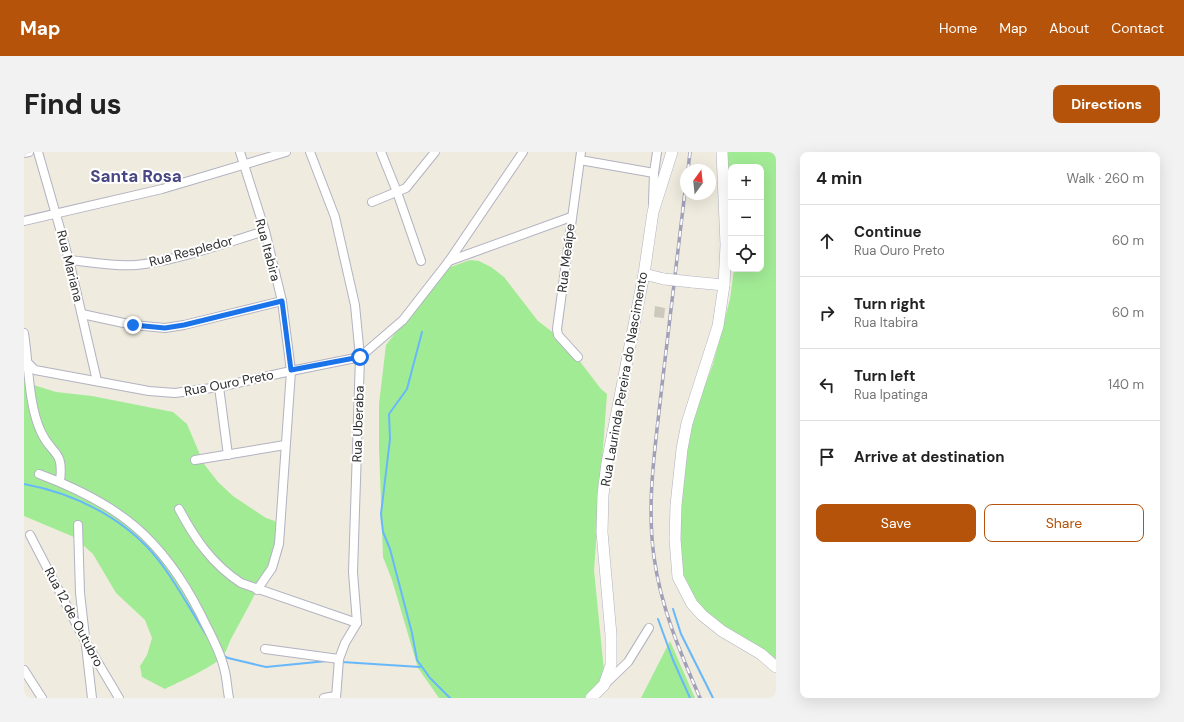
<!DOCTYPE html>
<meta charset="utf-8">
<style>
:root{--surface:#fff;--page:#f2f2f2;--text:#222;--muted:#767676;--line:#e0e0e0;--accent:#b45309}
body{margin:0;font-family:"DM Sans",sans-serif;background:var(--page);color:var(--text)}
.controls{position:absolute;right:12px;top:12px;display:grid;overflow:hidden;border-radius:8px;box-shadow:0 4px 16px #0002}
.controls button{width:36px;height:36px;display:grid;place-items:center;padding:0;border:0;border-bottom:1px solid var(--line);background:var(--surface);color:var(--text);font:20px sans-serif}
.compass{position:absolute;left:656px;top:12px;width:36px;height:36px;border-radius:50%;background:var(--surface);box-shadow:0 4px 16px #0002;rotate:15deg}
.stop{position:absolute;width:12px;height:12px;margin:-9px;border:3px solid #1a73e8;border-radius:50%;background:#fff}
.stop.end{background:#1a73e8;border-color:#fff;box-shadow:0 1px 4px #0008}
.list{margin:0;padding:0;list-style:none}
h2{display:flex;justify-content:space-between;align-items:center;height:52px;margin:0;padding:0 16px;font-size:17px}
h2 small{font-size:13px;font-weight:400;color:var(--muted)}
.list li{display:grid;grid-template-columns:26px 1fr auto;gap:12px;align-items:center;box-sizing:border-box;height:72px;padding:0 16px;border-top:1px solid var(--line)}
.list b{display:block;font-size:15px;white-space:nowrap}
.list p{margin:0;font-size:13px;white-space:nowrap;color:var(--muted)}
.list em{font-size:13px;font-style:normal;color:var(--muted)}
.actions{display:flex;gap:8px;padding:12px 16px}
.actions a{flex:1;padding:9px 0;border:1px solid var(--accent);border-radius:8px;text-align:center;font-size:14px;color:var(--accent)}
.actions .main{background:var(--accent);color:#fff}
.icon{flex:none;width:22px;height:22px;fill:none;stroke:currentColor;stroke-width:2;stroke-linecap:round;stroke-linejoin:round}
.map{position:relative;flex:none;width:752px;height:546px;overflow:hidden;border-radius:8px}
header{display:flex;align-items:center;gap:24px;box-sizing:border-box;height:56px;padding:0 20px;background:var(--accent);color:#fff}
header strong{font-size:19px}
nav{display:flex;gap:22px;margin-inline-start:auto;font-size:14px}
.intro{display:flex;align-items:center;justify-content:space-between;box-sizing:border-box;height:96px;padding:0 24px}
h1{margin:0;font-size:28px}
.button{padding:10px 18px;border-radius:8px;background:var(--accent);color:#fff;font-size:14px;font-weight:700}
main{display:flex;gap:24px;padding:0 24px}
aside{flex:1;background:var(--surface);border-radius:8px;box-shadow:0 4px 16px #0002}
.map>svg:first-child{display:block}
</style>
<header>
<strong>Map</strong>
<nav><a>Home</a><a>Map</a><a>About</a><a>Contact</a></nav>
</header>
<div class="intro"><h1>Find us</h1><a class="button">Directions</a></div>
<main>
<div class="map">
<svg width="752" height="546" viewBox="0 0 752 546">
<rect width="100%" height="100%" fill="#efebde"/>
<g fill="#a2eb95">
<polygon points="701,0 752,0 752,511 678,459 649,403 663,281 689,212 706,147 710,117 737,117 737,15 707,15 707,84"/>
<polygon points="446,108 455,109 467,115 480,125 514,169 531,182 551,203 577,237 583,242 570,418 581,529 570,546 415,546 394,516 368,428 359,405 355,295 355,252 362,193 421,117"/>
<path d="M0,230L32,240L68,244L149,260L163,272L180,312L194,330L209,344L242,366L251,369C261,394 219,464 207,487C204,493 202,502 197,506C187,516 155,530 141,537L118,525L116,514L123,503L128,486L121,468L92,441L69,402L50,385L0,364Z"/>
<polygon points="646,489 671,546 617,546"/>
</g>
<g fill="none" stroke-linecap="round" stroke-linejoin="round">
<g stroke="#67b8fb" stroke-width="2">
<polyline points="398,180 383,237 365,262 366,287 357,362 359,380 366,397 388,481 393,508 406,526 426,546"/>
<path d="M0,332C54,342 109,370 141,417C156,438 169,462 183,484"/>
<polyline points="649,457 657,482 689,546"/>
<polyline points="634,467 649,508 666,546"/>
<polyline points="198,503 204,506 242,515 303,509"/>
<polyline points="318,510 396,515"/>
</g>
</g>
<polygon fill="#cbc9bc" points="631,154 641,156 640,166 630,165"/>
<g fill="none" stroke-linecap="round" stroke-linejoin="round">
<defs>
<g id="street">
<polyline points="14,0 45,108 73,229"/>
<polyline points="216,0 241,79 258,149 267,219 255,392 248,416 233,438"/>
<polyline points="286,0 311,65 331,153 336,205 329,420 333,471 321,491 315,507 312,546"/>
<polyline points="357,0 373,40 397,109"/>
<polyline points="0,1 5,0"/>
<polyline points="556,8 630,21"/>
<polyline points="348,50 382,36 411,0"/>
<polyline points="629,51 630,21 633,0"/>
<polyline points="0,69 138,37 262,0"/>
<path d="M45,108C67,110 90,115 112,113C152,109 201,91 241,79"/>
<polyline points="425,109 547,65"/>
<polyline points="58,162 109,173 141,176 160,173 258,149"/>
<path d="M0,181C5,213 4,252 17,280C28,304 40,297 36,329"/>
<polyline points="554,205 534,183 533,177 557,0"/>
<polyline points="5,212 11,218 125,239 151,241 195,235 267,219 336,205 379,168 425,109 499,0"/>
<polyline points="195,235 204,303"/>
<polyline points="171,308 261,293"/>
<path d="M15,322C95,352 138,386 177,463C185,480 196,498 200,516C203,526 203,536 205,546"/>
<path d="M155,357C171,387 188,412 217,431L333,471"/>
<polyline points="54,373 56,441 68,546"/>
<polyline points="6,383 60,487 95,546"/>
<polyline points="241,497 315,507"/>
<polyline points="0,518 18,546"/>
<polyline points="580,533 604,510 625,476"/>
<polyline points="300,546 312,544"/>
</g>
<g id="secondary">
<polyline points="698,0 702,93 700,133 694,174 663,271 658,297 652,353 651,387 654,425 668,452 678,463 698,479 737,502 752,515"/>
<polyline points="620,122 640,127"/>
<polyline points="668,130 700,133"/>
<polyline points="567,546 580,533 587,513 587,483 578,380 579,343 583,311 620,122 629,60 648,0"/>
</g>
</defs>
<use href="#street" stroke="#b2b2c2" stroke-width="10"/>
<use href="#secondary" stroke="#b2b2c2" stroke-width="12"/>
<use href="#street" stroke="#fff" stroke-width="8"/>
<use href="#secondary" stroke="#fff" stroke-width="11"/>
<defs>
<g id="rail">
<polyline points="664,18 666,0"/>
<path d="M662,31C654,99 646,166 638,233C632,291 622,348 630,405C637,456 656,500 676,546"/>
</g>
</defs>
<use href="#rail" stroke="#a1a0b9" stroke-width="3.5"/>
<use href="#rail" stroke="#fff" stroke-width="2" stroke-dasharray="6" stroke-linecap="butt"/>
<defs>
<polyline id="secondary-bridge" points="640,127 668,130"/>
</defs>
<use href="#secondary-bridge" stroke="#b2b2c2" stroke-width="12" stroke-linecap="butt"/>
<use href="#secondary-bridge" stroke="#fff" stroke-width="11"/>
</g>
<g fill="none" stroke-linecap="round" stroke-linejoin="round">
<polyline stroke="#1a73e8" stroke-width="5" points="109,173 141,176 160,173 258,149 267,218 336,205"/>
</g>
<g text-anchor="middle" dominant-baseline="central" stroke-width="4" stroke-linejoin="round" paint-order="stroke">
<g font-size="13" fill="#2d2d2d" stroke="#fff">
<text transform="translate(244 98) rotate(75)">Rua Itabira</text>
<text transform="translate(167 99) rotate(-15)">Rua Respledor</text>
<text transform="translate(542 106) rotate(-83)">Rua Meaípe</text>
<text transform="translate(46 114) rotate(76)">Rua Mariana</text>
<text transform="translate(600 227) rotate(-80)">Rua Laurinda Pereira do Nascimento</text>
<text transform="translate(205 231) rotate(-11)">Rua Ouro Preto</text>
<text transform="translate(334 272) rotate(-88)">Rua Uberaba</text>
<text transform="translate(50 465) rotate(62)">Rua 12 de Outubro</text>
</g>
<g font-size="17" font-weight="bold" fill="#484783" stroke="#fff">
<text x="112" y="24">Santa Rosa</text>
</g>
</g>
</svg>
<div class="controls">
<button>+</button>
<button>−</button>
<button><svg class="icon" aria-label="locate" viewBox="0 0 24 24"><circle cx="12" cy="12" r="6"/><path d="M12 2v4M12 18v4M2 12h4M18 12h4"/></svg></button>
</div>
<svg class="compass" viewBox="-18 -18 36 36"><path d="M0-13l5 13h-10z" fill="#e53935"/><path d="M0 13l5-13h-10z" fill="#767676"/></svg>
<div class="stop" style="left:336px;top:205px"></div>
<div class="stop end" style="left:109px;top:173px"></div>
</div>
<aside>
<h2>4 min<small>Walk · 260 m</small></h2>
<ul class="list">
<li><svg class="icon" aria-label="ahead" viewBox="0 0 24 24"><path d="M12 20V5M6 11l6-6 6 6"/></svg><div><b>Continue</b><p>Rua Ouro Preto</p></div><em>60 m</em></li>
<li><svg class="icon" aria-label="right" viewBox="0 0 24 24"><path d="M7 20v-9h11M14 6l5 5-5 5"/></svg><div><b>Turn right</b><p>Rua Itabira</p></div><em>60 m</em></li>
<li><svg class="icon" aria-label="left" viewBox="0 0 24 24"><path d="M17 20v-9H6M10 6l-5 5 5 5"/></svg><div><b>Turn left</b><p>Rua Ipatinga</p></div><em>140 m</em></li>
<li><svg class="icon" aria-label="arrive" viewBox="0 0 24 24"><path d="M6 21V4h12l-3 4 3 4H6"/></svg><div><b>Arrive at destination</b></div></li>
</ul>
<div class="actions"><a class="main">Save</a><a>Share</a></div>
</aside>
</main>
